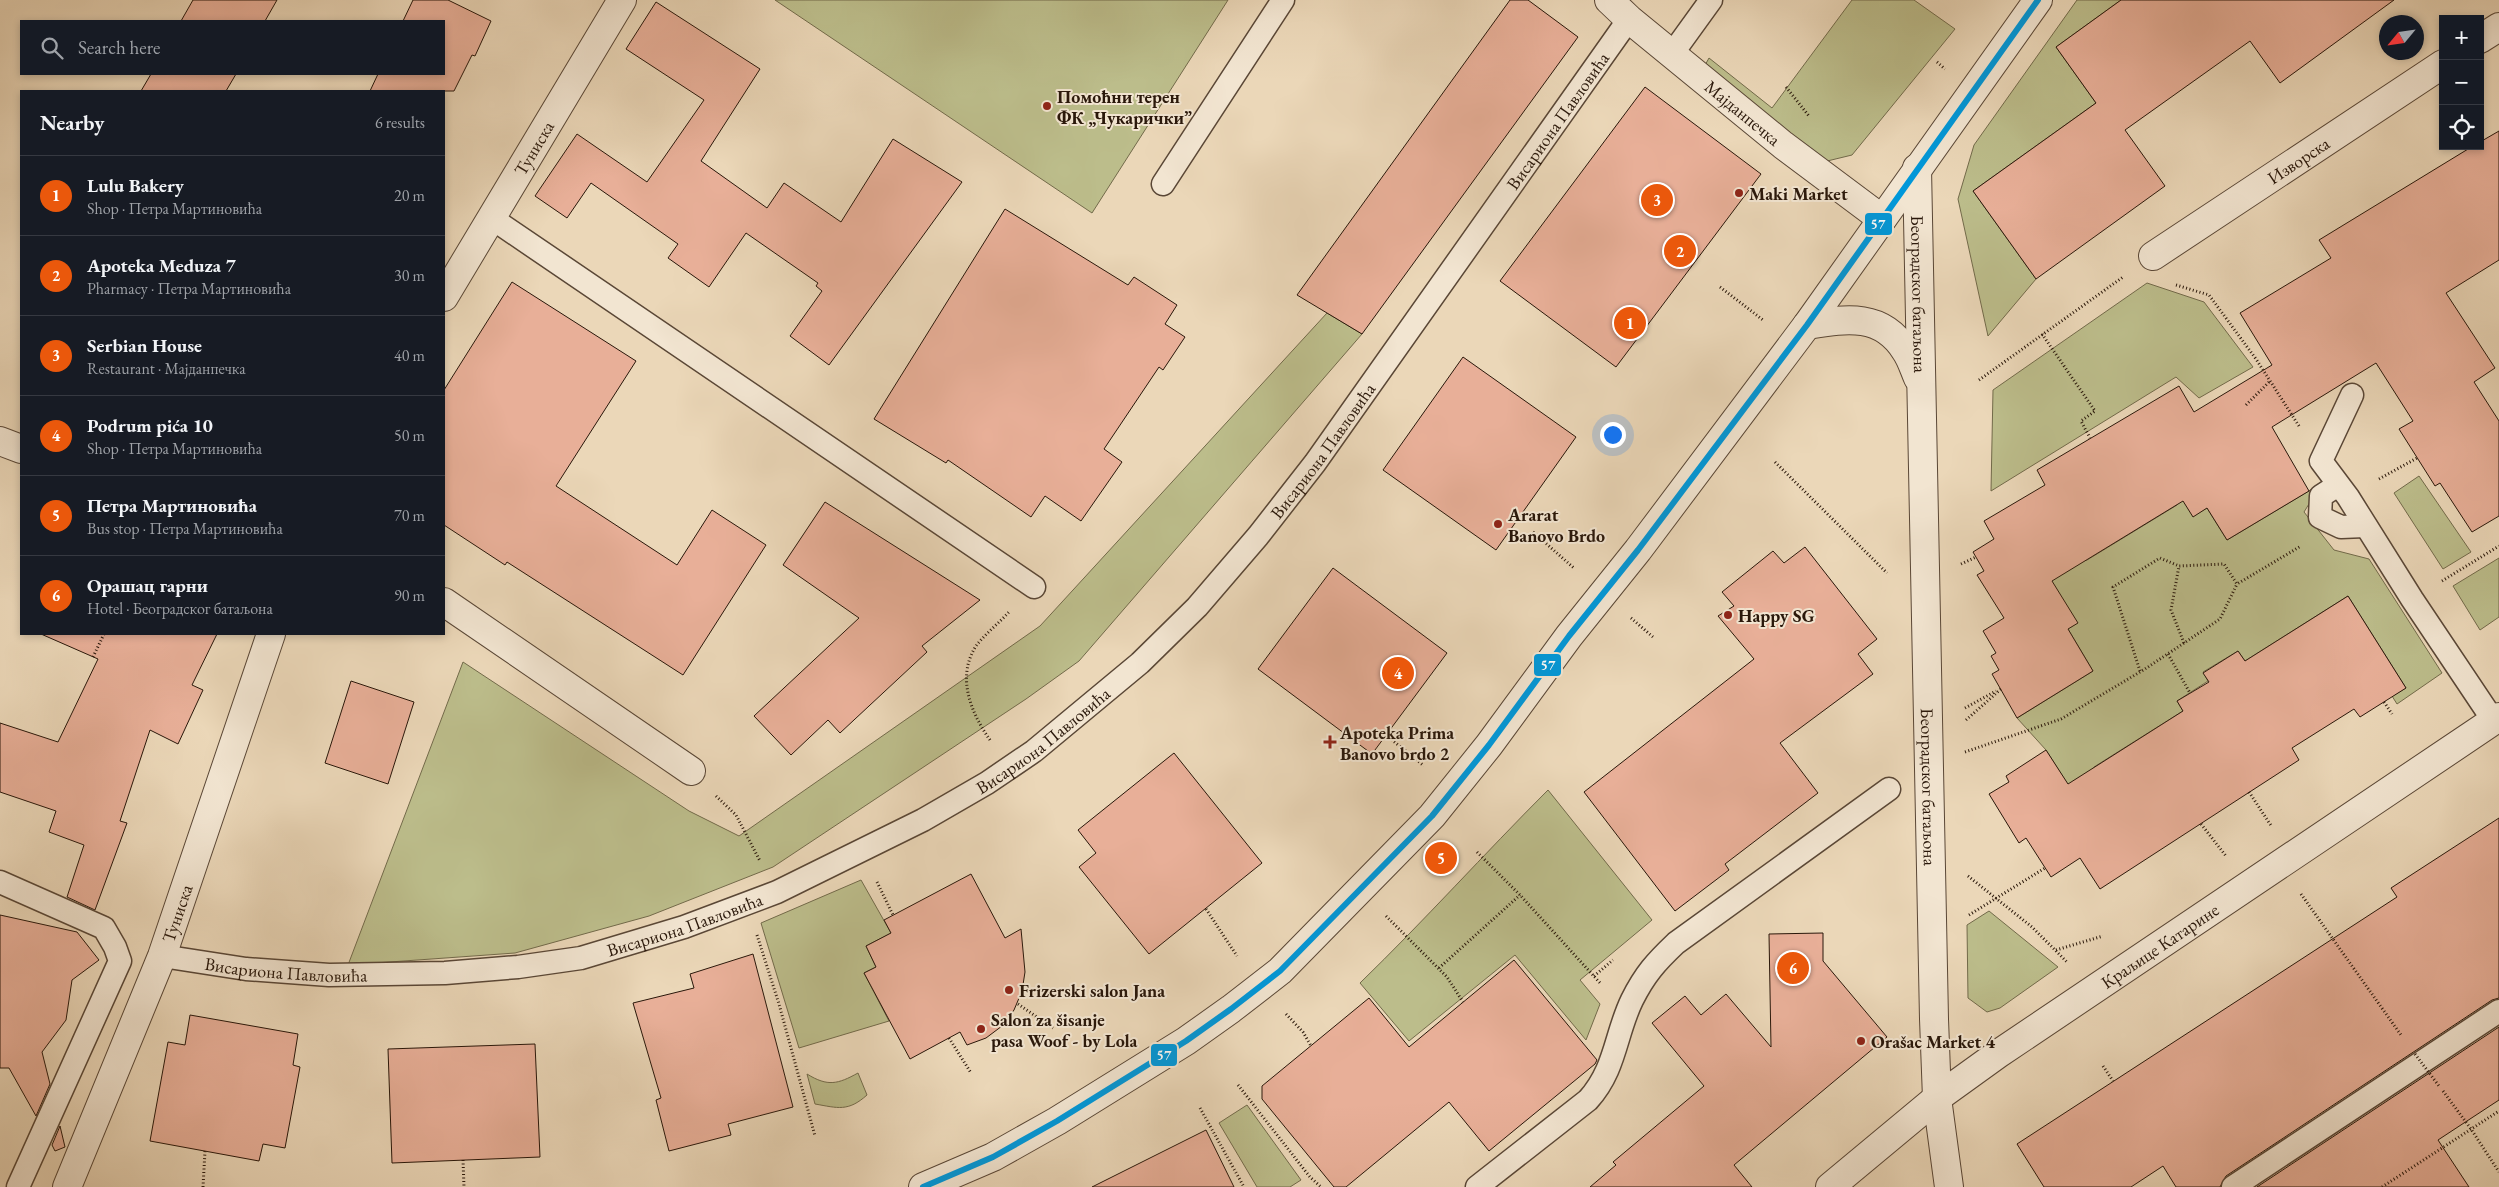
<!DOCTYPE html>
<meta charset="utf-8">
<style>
:root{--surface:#171b24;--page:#242831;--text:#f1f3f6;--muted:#9ea1a6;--line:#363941;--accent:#ea580c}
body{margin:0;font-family:"EB Garamond",serif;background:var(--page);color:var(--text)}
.controls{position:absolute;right:15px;top:15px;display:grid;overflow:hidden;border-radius:0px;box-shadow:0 2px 8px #0003}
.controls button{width:45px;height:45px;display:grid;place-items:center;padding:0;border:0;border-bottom:1px solid var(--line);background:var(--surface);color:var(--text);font:25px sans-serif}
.compass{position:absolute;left:2379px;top:15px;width:45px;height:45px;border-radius:50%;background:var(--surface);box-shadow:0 2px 8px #0003;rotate:241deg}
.you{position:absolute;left:1612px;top:434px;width:18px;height:18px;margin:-12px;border:4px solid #fff;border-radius:50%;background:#1a73e8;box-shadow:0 0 0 8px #1a73e833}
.badge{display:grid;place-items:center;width:32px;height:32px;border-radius:50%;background:var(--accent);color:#fff;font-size:16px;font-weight:700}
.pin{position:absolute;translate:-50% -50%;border:2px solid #fff;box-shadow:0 1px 5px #0006}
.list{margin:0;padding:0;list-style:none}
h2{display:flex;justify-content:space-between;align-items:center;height:65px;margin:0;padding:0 20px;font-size:21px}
h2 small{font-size:16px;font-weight:400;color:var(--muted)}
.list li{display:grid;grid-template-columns:32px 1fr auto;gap:15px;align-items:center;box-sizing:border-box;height:80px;padding:0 20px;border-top:1px solid var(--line)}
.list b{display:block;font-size:19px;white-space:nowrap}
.list p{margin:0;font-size:16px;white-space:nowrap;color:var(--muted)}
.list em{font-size:16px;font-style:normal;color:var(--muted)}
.icon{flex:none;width:28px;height:28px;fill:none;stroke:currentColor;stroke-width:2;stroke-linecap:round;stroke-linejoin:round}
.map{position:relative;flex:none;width:2499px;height:1187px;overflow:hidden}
.search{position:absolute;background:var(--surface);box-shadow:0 2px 8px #0003;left:20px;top:20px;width:425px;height:55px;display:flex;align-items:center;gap:12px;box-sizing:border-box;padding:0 18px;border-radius:0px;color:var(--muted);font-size:19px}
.panel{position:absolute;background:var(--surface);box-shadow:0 2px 8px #0003;left:20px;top:90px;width:425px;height:545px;border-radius:0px}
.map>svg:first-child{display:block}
</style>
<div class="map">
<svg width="2499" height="1187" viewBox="0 0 2499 1187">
<rect width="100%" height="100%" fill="#ebd7b8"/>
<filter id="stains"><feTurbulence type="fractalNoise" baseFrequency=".004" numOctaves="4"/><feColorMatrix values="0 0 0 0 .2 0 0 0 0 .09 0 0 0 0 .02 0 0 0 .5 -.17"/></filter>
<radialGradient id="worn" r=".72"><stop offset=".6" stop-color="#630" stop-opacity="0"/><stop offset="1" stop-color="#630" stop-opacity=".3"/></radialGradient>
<g fill="#bcbd8b" stroke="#726a4a">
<polygon points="775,0 1228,0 1092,213"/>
<polygon points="1852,0 1914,0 1955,29 1852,155 1819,163 1704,67 1709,58 1772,108"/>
<polygon points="2077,0 2121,0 2056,47 2096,103 1973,191 2036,279 1988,336 1958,199 1974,145"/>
<polygon points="2147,283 2204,302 2253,367 2199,398 2176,377 1991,491 1993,390"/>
<polygon points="1327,313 1362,334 1079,661 1026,699 773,867 649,916 515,953 348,965 463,662 689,811 739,836 1040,626"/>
<polygon points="2164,469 2193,516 2207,508 2227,540 2322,483 2304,512 2334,550 2369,559 2442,673 2397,704 2392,696 2406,688 2348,596 2245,661 2238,651 2203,672 2208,681 2177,701 2183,711 2094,767 2080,804 2046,750 2017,718 2093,671 2068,629 2077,623 2046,573 2087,560 2177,505 2157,473"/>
<polygon points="2419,476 2471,552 2443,569 2394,493"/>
<polygon points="2499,558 2499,617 2480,630 2453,586"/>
<path d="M1548,790L1652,920L1580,980L1600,1004L1586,1040L1515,955L1409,1041L1360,983C1425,920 1484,854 1548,790Z"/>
<polygon points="861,880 891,933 866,946 876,967 864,973 889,1021 799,1048 761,923"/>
<polygon points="1989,911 2058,967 2000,1008 1987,1012 1968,998 1967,925"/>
<path d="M858,1073L867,1095C848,1112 838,1108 815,1104L807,1074C828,1087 838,1084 858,1073Z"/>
<polygon points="1247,1105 1301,1180 1290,1187 1257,1187 1219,1123"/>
</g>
<g fill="#e8af98" stroke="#29170a">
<polygon points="193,0 277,0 265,21 181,21"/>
<polygon points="413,0 448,0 491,21 475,56 472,55 454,91 370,91 378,74 444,74 444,21 403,21"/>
<polygon points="1510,0 1528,0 1578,37 1362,334 1297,295"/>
<polygon points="2121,0 2394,0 2280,83 2250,41 2125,130 2165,186 2036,279 1973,191 2096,103 2056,47"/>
<polygon points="656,2 760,69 701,161 767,208 784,183 841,222 893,139 962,182 829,365 790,336 822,291 816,286 818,283 746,233 709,287 668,258 678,244 591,183 567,218 535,196 577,134 647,182 704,100 626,49"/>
<polygon points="151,74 236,74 226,91 141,91"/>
<polygon points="1645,87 1761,174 1616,367 1500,281"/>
<polygon points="2499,131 2499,260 2446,293 2495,368 2474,382 2499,421 2499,516 2472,532 2440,483 2435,486 2399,429 2413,421 2376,363 2272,427 2309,491 2227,540 2207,508 2193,517 2183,501 2052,581 2078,623 2068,629 2093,671 2017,718 1992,674 1999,670 1991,656 1996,653 1983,631 2004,618 1977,575 1984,571 1973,552 1994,539 1984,521 2045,485 2037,470 2179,386 2194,412 2272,365 2240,313 2331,258 2319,240 2473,146 2480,146 2480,142"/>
<polygon points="1005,209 1128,285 1134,277 1177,305 1165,324 1185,337 1163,370 1159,367 1104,449 1122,462 1081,521 1045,496 1031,517 948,460 946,463 874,419"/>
<polygon points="512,282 636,361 556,486 677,565 712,510 766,545 683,675 507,562 505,565 444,525 444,390"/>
<polygon points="1463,357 1576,437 1496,550 1383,470"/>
<polygon points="825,502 980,600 922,646 927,652 840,733 828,720 791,755 754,716 859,618 783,565"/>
<polygon points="1805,547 1877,639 1858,654 1873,674 1780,743 1818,793 1725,864 1729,870 1675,911 1584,792 1754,659 1718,616 1734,606 1722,592 1773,551 1784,563"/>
<polygon points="1333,568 1447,653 1372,754 1258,669"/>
<polygon points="2348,596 2406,688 2360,717 2354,709 2292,748 2299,760 2100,889 2080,858 2051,877 2026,838 2019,843 1989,794 2009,782 2006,776 2046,750 2068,784 2183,711 2177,701 2209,682 2203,673 2238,651 2245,661"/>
<polygon points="41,634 217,634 192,685 203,690 178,744 150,730 120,821 127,823 95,910 67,897 84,845 49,832 56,811 0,792 0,723 58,742 98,659"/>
<polygon points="351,681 414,702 388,784 325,763"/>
<polygon points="1174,753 1262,863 1149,954 1079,867 1096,853 1078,830"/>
<polygon points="2499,818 2499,998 2492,1000 2226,1176 2220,1187 2176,1187 2163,1166 2131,1187 2044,1187 2017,1144 2397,897 2391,888"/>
<polygon points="971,874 1005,938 1021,929 1025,972 1022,991 1014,1010 1002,1026 986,1038 967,1045 960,1032 910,1059 864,973 876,967 866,946 891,933 884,920"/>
<polygon points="0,915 77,932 99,960 72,980 66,1020 42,1052 50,1084 36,1116 9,1068 0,1068"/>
<polygon points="1823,933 1823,961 1887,1037 1734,1165 1752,1187 1590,1187 1616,1165 1613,1162 1704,1086 1652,1023 1685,996 1701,1015 1726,994 1771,1047 1769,934"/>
<polygon points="753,954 793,1107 728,1124 731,1135 669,1151 656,1100 661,1098 633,1003 694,988 690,974"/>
<polygon points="1514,960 1597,1060 1595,1064 1489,1151 1449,1102 1346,1187 1334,1187 1262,1099 1262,1086 1369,998 1409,1047"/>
<polygon points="190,1015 298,1034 293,1065 300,1067 285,1148 263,1144 259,1161 150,1141 168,1042 185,1045"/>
<polygon points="2499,1027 2499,1100 2438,1140 2469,1187 2257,1187"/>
<polygon points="535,1044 540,1157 392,1163 388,1049"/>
<polygon points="60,1126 65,1147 55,1151 52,1145"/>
<polygon points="1206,1130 1234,1187 1092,1187"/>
</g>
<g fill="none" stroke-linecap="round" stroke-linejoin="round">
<defs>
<g id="service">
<polyline points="1672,54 1711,0"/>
<polyline points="1163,184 1283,0"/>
<polyline points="490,217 1034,587"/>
<polyline points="2352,395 2321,461 2348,497 2412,599 2493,720"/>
<polyline points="2338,485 2321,496 2320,517 2341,527 2365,526"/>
<polyline points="0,882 104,928 115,947 120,961 18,1187"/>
<path id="s1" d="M162,956L246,969L329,975L445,973L518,967L581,958L684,927L777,892L923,820L987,783L1034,751L1140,663L1197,607L1258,536L1315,463L1629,19"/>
<path d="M1477,1187L1588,1100C1616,1069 1615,1035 1632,1000C1645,974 1656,962 1676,943L1889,789"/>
<polyline points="2233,1187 2499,1011"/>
</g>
<g id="minor">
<path id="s2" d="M1609,0L1629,19L1783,145L1882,219"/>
<polyline points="2480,39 2499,27"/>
<path id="s3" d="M1917,168L1934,1019L1937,1098L1949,1187"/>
<path id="s4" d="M2153,256L2443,64"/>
<path id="s5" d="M444,297L622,0"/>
<path d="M1807,325C1845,319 1881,312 1905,350C1911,358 1914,369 1918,378"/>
<polyline points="0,441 21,449"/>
<polyline points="444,602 691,771"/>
<path id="s6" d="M67,1187L162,956L271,634"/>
<path id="s7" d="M1830,1187L1937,1098L1998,1054L2499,717"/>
</g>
<polyline id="tertiary" points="923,1187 993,1157 1057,1121 1186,1041 1231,1009 1280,971 1432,816 1489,745 1569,636 1638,550 1807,325 2038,0"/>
</defs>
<use href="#service" stroke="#5a4736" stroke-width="25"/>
<use href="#minor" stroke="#5a4736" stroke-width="30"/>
<use href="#tertiary" stroke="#5a4736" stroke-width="30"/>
<g stroke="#29170a" stroke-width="3" stroke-dasharray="1 2.5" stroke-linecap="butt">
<polyline points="1937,62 1945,69"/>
<polyline points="1786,87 1809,116"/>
<polyline points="2176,285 2209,295 2256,359 2299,426"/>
<polyline points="1720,287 1763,320"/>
<polyline points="2042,334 2095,411 2081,421 2090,438"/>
<polyline points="1979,380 2123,277"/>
<polyline points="2246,405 2270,381"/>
<polyline points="1775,462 1887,573"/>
<polyline points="2379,479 2417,458"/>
<polyline points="1533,532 1575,569"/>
<polyline points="1961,564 1976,557"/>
<polyline points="2442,581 2499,546"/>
<polyline points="1631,618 1653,637"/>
<polyline points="2184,643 2171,610 2179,566 2224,564 2237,584 2301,546"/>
<polyline points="2168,654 2190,693"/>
<polyline points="93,657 104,634"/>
<polyline points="2140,671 2113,587 2160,558 2179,566"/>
<polyline points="2384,702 2392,714"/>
<polyline points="1965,708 1996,691"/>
<polyline points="1966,720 2001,689"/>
<polyline points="1386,735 1424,766"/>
<path d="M990,740C971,713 956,677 976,646C985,634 999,623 1009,612"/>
<polyline points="1965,752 2061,719 2145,669 2220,619 2237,584"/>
<polyline points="2249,792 2272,827"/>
<polyline points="716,796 736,815 760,861"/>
<polyline points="2201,824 2226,856"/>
<polyline points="1477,852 1520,895 1601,984"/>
<polyline points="1968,876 2032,927 2067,962"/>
<polyline points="877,882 893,915"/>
<polyline points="2301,894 2401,1035"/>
<polyline points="1206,909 1237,956"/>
<polyline points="1969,915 2045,868"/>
<polyline points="1386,916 1447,977 1463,1002"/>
<polyline points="757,935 779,1004 815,1136"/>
<polyline points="2056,950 2103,936"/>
<polyline points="1439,968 1520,895"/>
<polyline points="1594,976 1613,960"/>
<polyline points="1018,1004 1053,1028"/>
<polyline points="1286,1014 1303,1032 1311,1046"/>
<polyline points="949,1038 971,1073"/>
<polyline points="2103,1066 2113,1081"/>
<polyline points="1238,1085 1310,1177 1321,1187"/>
<polyline points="2443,1091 2471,1129 2499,1172"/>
<polyline points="1200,1108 1244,1187"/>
<polyline points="463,1160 464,1187"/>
<polyline points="203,1187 205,1151"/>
<polyline points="2382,1187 2499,1111"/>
</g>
<use href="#service" stroke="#f2e5d1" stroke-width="22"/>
<use href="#minor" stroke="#f2e5d1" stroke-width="28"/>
<use href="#tertiary" stroke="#f2e5d1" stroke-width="28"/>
<polyline stroke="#29170a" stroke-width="3" stroke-dasharray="1 2.5" stroke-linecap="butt" points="2415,1054 2439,1086"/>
<defs>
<polyline id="bus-1" points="923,1187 993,1157 1057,1121 1186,1041 1231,1009 1280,971 1432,816 1489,745 1569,636 1638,550 1807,325 2038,0"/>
</defs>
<use href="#bus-1" stroke="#f2e5d1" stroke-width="10"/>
<use href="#bus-1" stroke="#0098da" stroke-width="6"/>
</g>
<g fill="#8f2418" stroke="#f2e5d1" stroke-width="2">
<circle cx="1047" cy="106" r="5"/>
<circle cx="1739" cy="193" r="5"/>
<circle cx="1498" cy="524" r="5"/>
<circle cx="1728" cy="615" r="5"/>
<path d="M1327.5 734.5h5v5h5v5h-5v5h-5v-5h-5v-5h5z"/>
<circle cx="1009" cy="990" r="5"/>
<circle cx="981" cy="1029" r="5"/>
<circle cx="1861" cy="1041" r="5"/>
</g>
<g text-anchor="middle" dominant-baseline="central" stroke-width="4" stroke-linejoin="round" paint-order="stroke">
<g font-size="18" font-weight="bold" fill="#29170a" stroke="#f2e5d1" text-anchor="start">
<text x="1057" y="96">Помоћни терен<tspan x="1057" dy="21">ФК „Чукарички”</tspan></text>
<text x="1749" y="193">Maki Market</text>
<text x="1508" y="514">Ararat<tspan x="1508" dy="21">Banovo Brdo</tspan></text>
<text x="1738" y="615">Happy SG</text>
<text x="1340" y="732">Apoteka Prima<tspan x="1340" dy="21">Banovo brdo 2</tspan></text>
<text x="1019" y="990">Frizerski salon Jana</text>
<text x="991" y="1019">Salon za šisanje<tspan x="991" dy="21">pasa Woof - by Lola</tspan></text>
<text x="1871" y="1041">Orašac Market 4</text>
</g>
<g font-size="18" fill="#29170a" stroke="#f2e5d1">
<text stroke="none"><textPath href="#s2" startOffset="175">Мајданпечка</textPath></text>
<text stroke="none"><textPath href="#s1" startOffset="1745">Висариона Павловића</textPath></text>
<text stroke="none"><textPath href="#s5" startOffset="174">Туниска</textPath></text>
<text stroke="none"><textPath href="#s4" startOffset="174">Изворска</textPath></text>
<text stroke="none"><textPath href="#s3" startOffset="126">Београдског батаљона</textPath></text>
<text stroke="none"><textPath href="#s1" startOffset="1340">Висариона Павловића</textPath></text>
<text stroke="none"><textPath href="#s1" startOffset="935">Висариона Павловића</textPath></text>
<text stroke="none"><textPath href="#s3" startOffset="619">Београдског батаљона</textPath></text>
<text stroke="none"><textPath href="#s6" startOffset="295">Туниска</textPath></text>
<text stroke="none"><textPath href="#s1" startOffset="530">Висариона Павловића</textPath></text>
<text stroke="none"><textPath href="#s7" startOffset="409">Краљице Катарине</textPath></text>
<text stroke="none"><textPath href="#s1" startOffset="125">Висариона Павловића</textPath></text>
</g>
</g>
<g stroke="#f2e5d1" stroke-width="2">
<rect x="1864" y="212" width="29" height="24" rx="5" fill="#0098da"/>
<rect x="1533" y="653" width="29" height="24" rx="5" fill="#0098da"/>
<rect x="1150" y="1043" width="28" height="24" rx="5" fill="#0098da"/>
</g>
<g font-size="14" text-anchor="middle" font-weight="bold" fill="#fff">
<text x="1878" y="229">57</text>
<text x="1548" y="670">57</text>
<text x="1164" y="1060">57</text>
</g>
<rect width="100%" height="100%" filter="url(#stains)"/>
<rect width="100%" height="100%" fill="url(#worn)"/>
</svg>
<div class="controls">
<button>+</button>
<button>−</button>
<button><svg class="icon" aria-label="locate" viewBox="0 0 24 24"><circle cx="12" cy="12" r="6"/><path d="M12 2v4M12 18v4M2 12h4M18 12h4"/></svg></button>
</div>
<svg class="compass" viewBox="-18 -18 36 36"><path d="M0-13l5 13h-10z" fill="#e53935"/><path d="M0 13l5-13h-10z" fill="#9ea1a6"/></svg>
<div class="you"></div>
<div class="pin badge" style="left:1630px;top:323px">1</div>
<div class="pin badge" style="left:1680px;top:251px">2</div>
<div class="pin badge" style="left:1657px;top:200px">3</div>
<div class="pin badge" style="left:1398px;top:673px">4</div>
<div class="pin badge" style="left:1441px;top:858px">5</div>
<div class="pin badge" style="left:1793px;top:968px">6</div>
<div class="search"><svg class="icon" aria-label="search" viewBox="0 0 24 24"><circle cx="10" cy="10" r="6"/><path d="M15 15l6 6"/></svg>Search here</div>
<section class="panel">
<h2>Nearby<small>6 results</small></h2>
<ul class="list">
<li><span class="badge">1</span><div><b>Lulu Bakery</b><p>Shop · Петра Мартиновића</p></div><em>20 m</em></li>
<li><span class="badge">2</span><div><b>Apoteka Meduza 7</b><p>Pharmacy · Петра Мартиновића</p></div><em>30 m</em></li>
<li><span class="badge">3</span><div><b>Serbian House</b><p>Restaurant · Мајданпечка</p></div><em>40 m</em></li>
<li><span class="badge">4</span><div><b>Podrum pića 10</b><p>Shop · Петра Мартиновића</p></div><em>50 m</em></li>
<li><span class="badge">5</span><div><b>Петра Мартиновића</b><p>Bus stop · Петра Мартиновића</p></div><em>70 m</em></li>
<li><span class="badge">6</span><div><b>Орашац гарни</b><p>Hotel · Београдског батаљона</p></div><em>90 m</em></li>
</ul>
</section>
</div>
